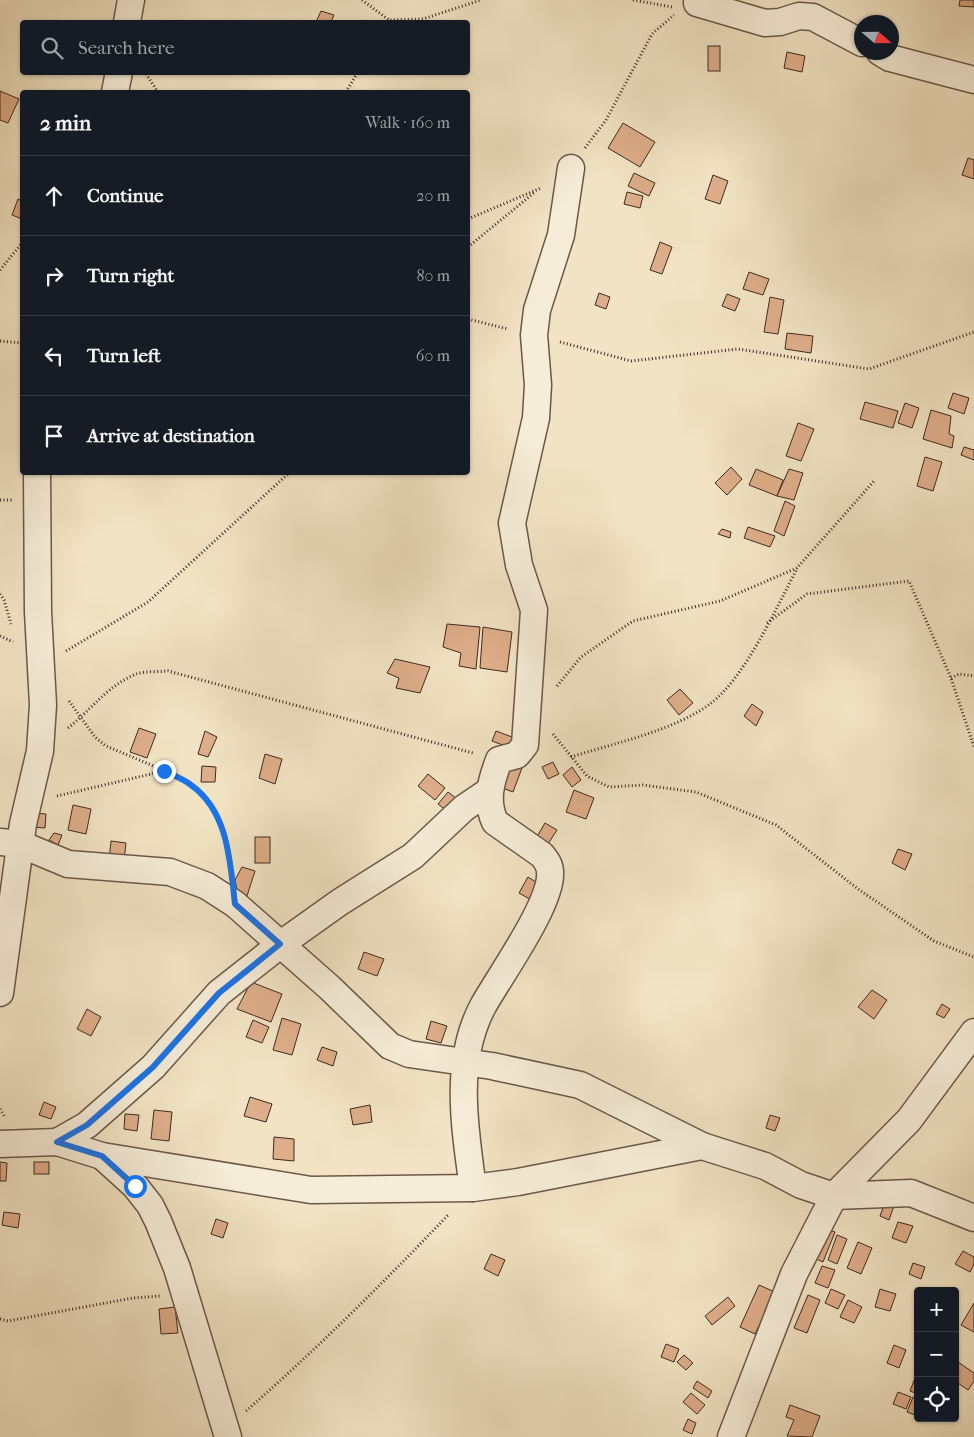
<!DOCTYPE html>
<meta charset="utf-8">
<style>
:root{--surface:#171b24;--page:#20242c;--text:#f1f3f6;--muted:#9ea1a6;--line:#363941}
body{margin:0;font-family:"IM FELL French Canon",serif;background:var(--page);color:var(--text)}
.controls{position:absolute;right:15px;bottom:15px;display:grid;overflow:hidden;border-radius:5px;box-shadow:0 1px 4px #0004}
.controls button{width:45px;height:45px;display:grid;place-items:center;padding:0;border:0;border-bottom:1px solid var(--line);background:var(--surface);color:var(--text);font:25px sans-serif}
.compass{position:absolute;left:854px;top:15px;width:45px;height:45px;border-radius:50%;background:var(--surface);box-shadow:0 1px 4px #0004;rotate:110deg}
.stop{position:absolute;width:15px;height:15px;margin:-11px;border:4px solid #1a73e8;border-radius:50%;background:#fff}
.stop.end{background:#1a73e8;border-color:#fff;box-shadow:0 1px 5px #0008}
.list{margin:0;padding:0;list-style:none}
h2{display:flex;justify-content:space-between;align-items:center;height:65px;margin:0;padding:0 20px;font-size:21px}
h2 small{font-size:16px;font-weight:400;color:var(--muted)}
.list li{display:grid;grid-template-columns:32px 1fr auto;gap:15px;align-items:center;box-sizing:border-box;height:80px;padding:0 20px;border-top:1px solid var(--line)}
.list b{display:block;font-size:19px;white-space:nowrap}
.list em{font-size:16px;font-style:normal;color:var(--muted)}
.icon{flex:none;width:28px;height:28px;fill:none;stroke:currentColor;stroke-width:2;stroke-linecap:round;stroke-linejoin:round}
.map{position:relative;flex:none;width:974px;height:1437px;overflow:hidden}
.search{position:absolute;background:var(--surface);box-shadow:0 1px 4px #0004;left:20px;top:20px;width:450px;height:55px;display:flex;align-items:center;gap:12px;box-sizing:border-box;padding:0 18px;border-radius:5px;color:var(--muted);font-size:19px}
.panel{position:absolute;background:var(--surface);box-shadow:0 1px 4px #0004;left:20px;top:90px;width:450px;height:385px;border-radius:5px}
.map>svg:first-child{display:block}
</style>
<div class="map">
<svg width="974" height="1437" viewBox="0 0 974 1437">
<rect width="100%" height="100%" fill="#f1e3c3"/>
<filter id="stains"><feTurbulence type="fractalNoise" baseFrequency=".004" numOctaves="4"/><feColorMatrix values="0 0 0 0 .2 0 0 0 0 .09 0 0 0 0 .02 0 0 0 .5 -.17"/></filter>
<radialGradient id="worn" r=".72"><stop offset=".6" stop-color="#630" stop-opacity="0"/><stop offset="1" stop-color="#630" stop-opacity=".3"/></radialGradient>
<g fill="#dead89" stroke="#402a21">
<polygon points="960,0 974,0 974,7 959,6"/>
<polygon points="321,11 334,15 331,22 316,22"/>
<rect x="708" y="46" width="12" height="25"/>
<polygon points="787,52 805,56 802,72 784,68"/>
<polygon points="0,91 19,99 8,123 0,120"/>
<polygon points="623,123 655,142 640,167 608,148"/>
<polygon points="968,158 974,160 974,179 962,175"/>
<polygon points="634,173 655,183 649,196 628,186"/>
<polygon points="713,175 728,181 720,204 705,199"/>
<polygon points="627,192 643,196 640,208 624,204"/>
<polygon points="18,199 22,201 22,219 12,215"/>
<polygon points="660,242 672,247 662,274 650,270"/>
<polygon points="749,272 769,279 763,295 743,289"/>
<polygon points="599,293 610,297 606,309 595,305"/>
<polygon points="727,294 740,299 735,311 722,306"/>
<polygon points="770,297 784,300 778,334 764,332"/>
<polygon points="787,333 813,336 811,353 785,349"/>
<polygon points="953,393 969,398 964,414 948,408"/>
<polygon points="865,402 898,411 893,428 860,419"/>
<polygon points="905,403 919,408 912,428 898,423"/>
<polygon points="931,410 951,416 949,434 954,436 952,448 923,439"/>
<polygon points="798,423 814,429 801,461 786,456"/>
<polygon points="964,447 974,450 974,460 961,455"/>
<polygon points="925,457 942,462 933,491 917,486"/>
<polygon points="731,467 742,479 727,495 715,483"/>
<polygon points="756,469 783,480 777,496 749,485"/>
<polygon points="789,469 803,473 794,500 777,496"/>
<polygon points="785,501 795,506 784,536 774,531"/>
<polygon points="748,527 775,536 770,547 744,538"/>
<polygon points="722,529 731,532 730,538 718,534"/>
<polygon points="447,624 480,627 476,669 459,666 461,653 443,647"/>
<polygon points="483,627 512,632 507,672 480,668"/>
<polygon points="395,659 430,667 420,693 396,688 399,678 387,673"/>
<polygon points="680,689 693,703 679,715 667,700"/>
<polygon points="752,704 763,712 756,726 744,716"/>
<polygon points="139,728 156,734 147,758 130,752"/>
<polygon points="205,731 217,737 208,757 198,754"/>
<polygon points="496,731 520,740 516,750 492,741"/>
<polygon points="265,754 282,759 275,784 259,778"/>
<polygon points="507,762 522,768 513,792 497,786"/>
<polygon points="553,762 559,774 548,779 542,767"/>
<polygon points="202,766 216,767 215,782 201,782"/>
<polygon points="572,767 581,780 572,787 563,775"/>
<polygon points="428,774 445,788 435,800 418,786"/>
<polygon points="574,790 594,798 586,819 566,812"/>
<polygon points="448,792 462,803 452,815 438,804"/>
<polygon points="73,805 91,809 86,834 68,830"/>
<polygon points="31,813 46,814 45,828 30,827"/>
<polygon points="545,823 557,830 546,847 535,840"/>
<polygon points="54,833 62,835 58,845 49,840"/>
<rect x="255" y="837" width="15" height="26"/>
<polygon points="111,841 126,843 124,861 109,860"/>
<polygon points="898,849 912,854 905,870 892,863"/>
<polygon points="242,867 255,871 246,899 238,895 235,880"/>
<polygon points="528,877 544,887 535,902 519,893"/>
<polygon points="364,952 384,959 377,976 358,969"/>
<polygon points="251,982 282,994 271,1022 237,1009"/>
<polygon points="872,990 887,1000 874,1019 858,1007"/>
<polygon points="942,1004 950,1009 944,1018 936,1014"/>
<polygon points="87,1009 101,1017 91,1036 77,1029"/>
<polygon points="282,1018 301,1024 292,1055 273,1050"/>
<polygon points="253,1020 269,1027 262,1043 246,1037"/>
<polygon points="431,1021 447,1026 441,1043 426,1039"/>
<polygon points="322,1047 337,1052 333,1066 317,1060"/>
<polygon points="250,1097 272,1104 266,1122 244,1116"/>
<polygon points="44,1102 56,1107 51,1119 39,1115"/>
<polygon points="370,1105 372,1122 353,1125 350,1109"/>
<polygon points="154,1110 172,1112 169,1141 151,1139"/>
<polygon points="125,1114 139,1115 137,1131 124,1129"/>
<polygon points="770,1115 780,1118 775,1131 766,1128"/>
<polygon points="274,1137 294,1139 294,1161 273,1159"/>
<polygon points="0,1162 7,1163 6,1181 0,1181"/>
<rect x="34" y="1162" width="15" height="12"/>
<polygon points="887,1197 896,1200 889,1220 880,1216"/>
<polygon points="4,1212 20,1214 18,1228 2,1225"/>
<polygon points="216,1219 228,1223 223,1238 211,1234"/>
<polygon points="898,1222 913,1226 906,1243 892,1238"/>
<polygon points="826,1229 835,1232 823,1262 814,1258"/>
<polygon points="837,1235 847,1239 837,1264 828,1260"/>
<polygon points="858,1242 872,1248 861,1274 847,1268"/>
<polygon points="963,1251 974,1257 974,1264 970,1272 955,1264"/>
<polygon points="491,1254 505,1260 498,1276 484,1269"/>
<polygon points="913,1263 925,1267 921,1279 909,1274"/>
<polygon points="822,1266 835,1270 828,1288 815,1283"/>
<polygon points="759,1285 775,1292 755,1334 740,1327"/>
<polygon points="831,1289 845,1295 838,1309 825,1303"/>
<polygon points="880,1289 896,1294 890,1311 875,1307"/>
<polygon points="808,1295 820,1300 807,1333 794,1328"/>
<polygon points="728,1297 735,1306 712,1325 705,1316"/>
<polygon points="848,1300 862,1307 854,1323 840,1317"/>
<polygon points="974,1303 974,1332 961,1325"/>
<polygon points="175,1307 178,1333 161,1334 159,1309"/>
<polygon points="666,1344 679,1349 674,1362 661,1357"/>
<polygon points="894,1345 906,1350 899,1368 887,1363"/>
<polygon points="684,1355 693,1363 686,1370 677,1362"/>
<polygon points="958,1362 974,1373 974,1381 968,1390 955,1381 955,1367"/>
<polygon points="918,1370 918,1394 910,1391"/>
<polygon points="697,1381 712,1391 708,1398 693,1388"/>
<polygon points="898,1392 911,1397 906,1409 893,1404"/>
<polygon points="691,1393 705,1405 697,1414 683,1402"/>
<polygon points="913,1397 918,1399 918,1416 907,1412"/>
<polygon points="790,1405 820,1416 812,1437 787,1436 794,1420 786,1417"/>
<polygon points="688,1419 696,1423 692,1434 683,1430"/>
</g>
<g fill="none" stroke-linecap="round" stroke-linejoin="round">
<defs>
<g id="minor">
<polyline points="697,3 765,23 780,22 799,16 813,17 862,43"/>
<polyline points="127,22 131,0"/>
<polyline points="880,52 890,58 974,80"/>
<polyline points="115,92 119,72"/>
<polyline points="0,842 20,844 68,864 170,872 207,886 235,904 330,988 390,1046 409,1054 492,1066 580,1085 702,1146"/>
<polyline points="0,993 23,824 40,751 43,705 38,612 37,472"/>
<polyline points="57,1142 87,1125 153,1067 219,993 281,944 340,902 413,856 464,808 489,791"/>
<polyline points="0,1144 57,1142 102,1156 311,1190 473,1188 518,1182 702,1146 765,1166 801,1185 834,1196 911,1193 974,1218"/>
<polyline points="102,1156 135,1186 150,1205 158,1221 177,1268 228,1437"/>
<path d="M473,1188C465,1129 453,1062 483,1006C499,977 553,902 550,872C550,865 546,860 542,855L495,822C485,800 491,781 499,760L517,755L525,745L534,610L519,565L512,523L536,418L538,385L534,335L537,310L561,235L571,168"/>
<polyline points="731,1437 794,1274 834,1196 909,1120 974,1032"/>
</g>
</defs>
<use href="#minor" stroke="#6c584a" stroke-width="29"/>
<g stroke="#402a21" stroke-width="3" stroke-dasharray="1 2.5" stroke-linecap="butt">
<polyline points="362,0 389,20 423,19 481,0"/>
<polyline points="633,0 672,7"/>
<polyline points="146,74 158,92"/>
<polyline points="346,92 358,72"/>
<polyline points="585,148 606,120 652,34 674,15"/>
<polyline points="468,219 541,188"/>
<polyline points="468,247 535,192"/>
<polyline points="0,270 22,243"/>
<polyline points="468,319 508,329"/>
<polyline points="0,341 22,343"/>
<polyline points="560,342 631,361 738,349 869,369 974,332"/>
<polyline points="0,500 12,500"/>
<polyline points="0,594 4,600 11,624"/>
<polyline points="767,623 807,594 909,581 951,678 974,747"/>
<polyline points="0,636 13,642"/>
<polyline points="66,651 148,602 290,472"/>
<polyline points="951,678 959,674 974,676"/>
<polyline points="557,686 581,657 633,621 720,601 797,568 874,481"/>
<polyline points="69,701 95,737 106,746 163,770"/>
<path d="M68,728C91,710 107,686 136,674C145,671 158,672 168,671L473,753"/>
<polyline points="553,734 587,776 609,787 643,785 696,792 776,825 858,889 934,941 974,957"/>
<path d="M571,757C615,743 673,731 710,704C745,678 776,608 797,569"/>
<path d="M57,796L164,771C173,775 183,779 191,785C218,805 228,840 231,871"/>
<polyline points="0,1109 5,1117"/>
<polyline points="0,1319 8,1321 133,1298 160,1296"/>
<path d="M246,1411C317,1349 383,1283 448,1215"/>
</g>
<use href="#minor" stroke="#f6edd8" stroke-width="26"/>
</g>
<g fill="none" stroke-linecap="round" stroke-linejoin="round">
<path stroke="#1a73e8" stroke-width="6" d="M135,1186L102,1156L57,1142L87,1125L153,1067L219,993L280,944L235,904C230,863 229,812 191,785C183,779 173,775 164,771"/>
</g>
<rect width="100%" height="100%" filter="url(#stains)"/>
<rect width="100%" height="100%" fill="url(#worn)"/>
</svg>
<div class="controls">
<button>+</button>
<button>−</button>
<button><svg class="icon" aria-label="locate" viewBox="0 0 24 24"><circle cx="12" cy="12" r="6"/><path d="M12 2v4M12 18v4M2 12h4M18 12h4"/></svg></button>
</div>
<svg class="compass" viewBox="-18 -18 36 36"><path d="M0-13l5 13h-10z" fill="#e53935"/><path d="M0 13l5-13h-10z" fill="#9ea1a6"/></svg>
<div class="stop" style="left:135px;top:1186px"></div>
<div class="stop end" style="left:164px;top:771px"></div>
<div class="search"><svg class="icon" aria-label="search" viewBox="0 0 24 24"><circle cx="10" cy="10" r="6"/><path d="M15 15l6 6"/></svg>Search here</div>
<section class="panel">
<h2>2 min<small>Walk · 160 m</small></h2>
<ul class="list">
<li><svg class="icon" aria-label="ahead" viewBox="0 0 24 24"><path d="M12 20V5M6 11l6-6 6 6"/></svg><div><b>Continue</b></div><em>20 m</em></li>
<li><svg class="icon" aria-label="right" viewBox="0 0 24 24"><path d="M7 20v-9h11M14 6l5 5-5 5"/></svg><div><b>Turn right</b></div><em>80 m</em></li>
<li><svg class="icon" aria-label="left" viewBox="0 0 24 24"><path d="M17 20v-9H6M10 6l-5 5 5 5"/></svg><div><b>Turn left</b></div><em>60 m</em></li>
<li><svg class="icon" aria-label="arrive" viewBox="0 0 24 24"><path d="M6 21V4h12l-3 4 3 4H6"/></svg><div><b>Arrive at destination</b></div></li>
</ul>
</section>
</div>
